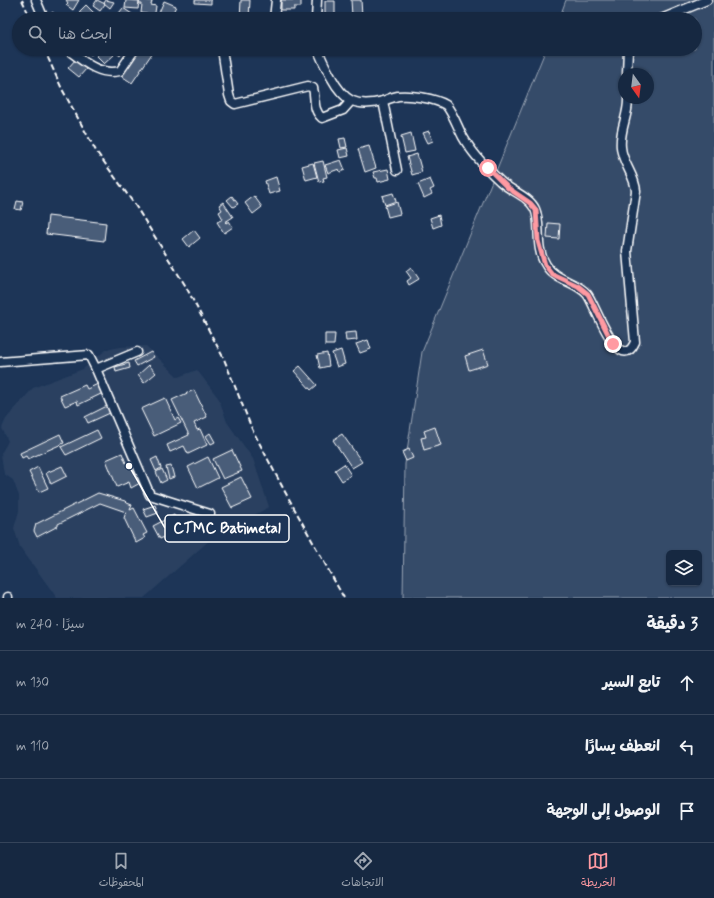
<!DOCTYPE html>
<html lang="ar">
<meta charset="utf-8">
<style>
:root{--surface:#162841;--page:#23344c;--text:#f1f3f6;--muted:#9ea6b1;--line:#35445a;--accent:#ff9aa2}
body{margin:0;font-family:Mynerve,"Playpen Sans Arabic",sans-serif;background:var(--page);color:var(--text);direction:rtl}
.controls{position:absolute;right:12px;bottom:12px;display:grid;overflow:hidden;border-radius:6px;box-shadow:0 1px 3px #0004}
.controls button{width:36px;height:36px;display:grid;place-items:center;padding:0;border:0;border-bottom:1px solid var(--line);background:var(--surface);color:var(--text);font:20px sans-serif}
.compass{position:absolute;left:618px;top:68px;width:36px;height:36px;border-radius:50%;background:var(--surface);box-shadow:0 1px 3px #0004;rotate:166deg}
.stop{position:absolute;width:12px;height:12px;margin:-9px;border:3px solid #ff9aa2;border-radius:50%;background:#fff}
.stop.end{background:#ff9aa2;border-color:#fff;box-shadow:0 1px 4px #0008}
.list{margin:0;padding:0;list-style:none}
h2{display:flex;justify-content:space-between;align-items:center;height:52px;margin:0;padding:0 16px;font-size:17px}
h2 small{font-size:13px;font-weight:400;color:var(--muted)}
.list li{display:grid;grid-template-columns:26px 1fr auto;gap:12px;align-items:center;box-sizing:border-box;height:64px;padding:0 16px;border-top:1px solid var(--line)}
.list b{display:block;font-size:15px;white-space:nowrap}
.list em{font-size:13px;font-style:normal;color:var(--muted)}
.icon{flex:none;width:22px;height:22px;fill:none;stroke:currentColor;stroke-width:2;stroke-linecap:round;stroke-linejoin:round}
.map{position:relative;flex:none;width:714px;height:598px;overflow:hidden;direction:ltr}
.search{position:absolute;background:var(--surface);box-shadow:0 1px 3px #0004;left:12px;right:12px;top:12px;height:44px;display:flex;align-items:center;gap:10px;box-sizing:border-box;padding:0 14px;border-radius:22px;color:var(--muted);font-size:15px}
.sheet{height:244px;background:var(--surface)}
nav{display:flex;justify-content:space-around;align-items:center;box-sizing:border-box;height:56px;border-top:1px solid var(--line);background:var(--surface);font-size:11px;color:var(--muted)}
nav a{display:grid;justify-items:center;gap:2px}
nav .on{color:var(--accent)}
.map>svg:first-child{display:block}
</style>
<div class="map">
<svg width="714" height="598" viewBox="0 0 714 598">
<rect width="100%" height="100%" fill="#1d3557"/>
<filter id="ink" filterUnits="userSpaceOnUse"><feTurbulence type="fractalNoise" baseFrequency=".025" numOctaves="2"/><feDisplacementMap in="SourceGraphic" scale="8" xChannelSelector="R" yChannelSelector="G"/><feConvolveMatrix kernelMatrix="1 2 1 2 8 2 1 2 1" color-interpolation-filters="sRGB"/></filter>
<g filter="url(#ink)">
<polygon fill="#2a4161" points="146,346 178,377 197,370 219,399 227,422 253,459 269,507 212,538 144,598 57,598 20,547 14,528 19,511 19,496 13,480 4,474 1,454 8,441 2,428 6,419 33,388 83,369 106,350 120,347"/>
<path fill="#364b69" stroke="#9aa5b4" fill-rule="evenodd" d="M566,0H714V598H403L405,464L422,352L546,49H695V19H559ZM624,74H648V98H624ZM669,553H699V583H669Z"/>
<g fill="#4a5d79" stroke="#fff">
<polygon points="66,0 79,0 73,10 66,5 68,3"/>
<polygon points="97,0 105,4 100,11 93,6"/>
<polygon points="106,0 114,2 110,8 104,3"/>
<polygon points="126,0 139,1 138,9 125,8"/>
<polygon points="140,0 152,1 151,5 156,6 154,19 146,18 147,14 141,13 142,4 139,4"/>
<polygon points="195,0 211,0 211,4 195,3"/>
<polygon points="241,0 250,0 249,19 240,19"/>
<polygon points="281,0 301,0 301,7 294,7 294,10 281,10"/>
<polygon points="351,0 361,0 362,16 352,16"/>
<polygon points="164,1 176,6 170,19 158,15"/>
<polygon points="325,1 335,1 335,19 325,18"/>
<polygon points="86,5 94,13 87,19 79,12"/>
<polygon points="123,8 132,14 128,19 118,19 116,17"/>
<polygon points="53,12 57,19 49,19 47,16"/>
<polygon points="84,49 97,49 91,55"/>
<polygon points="104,49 108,49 114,55 104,64 96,56"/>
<polygon points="112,49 134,49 127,61 123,58 126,53 123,52 120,56"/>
<polygon points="139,49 155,49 132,83 120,75"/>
<polygon points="76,59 87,68 79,77 68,68"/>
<polygon points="429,131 433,141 428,143 423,133"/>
<polygon points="411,133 415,151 405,153 401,136"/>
<polygon points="345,138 347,147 341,148 339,139"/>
<polygon points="369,146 376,168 365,172 358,149"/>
<polygon points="347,148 349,156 340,158 338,150"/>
<polygon points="417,154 422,172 412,175 407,157"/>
<polygon points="341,160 345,170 340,172 339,169 328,173 325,165"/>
<polygon points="323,161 327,177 323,178 324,181 319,182 314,163"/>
<polygon points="313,163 317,177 306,180 302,166"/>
<polygon points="388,169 390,179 378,182 377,178 375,178 373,172"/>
<polygon points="276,177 280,191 269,194 265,181"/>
<polygon points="430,179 434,188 430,190 432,194 424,198 418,184"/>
<polygon points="393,193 396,201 385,205 382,196"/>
<polygon points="232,196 238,204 233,207 227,200"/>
<polygon points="254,196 262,207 253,214 245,203"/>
<polygon points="17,201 23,202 21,210 15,209"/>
<polygon points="223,202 233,217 225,222 226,223 229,221 233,227 224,233 217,222 223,219 219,212 222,210 219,205"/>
<polygon points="397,202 400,214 388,217 385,206"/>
<polygon points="439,215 441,225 433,228 430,218"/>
<polygon points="48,216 106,223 104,241 46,234"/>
<polygon points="548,223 560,224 559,239 547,238"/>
<polygon points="194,230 200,238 189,247 183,239"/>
<polygon points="411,267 419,279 409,285 407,281 411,278 406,271"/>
<polygon points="356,332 357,340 346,341 345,333"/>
<polygon points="325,334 335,334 334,345 325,345"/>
<polygon points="368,340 371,349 360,353 356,344"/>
<polygon points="341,350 345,364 337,367 332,353"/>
<polygon points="483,350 488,364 469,370 465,356"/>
<polygon points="151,352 154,357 137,366 134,361"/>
<polygon points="327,353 329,366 320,368 317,355"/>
<polygon points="129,363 130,368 116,372 115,367"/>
<polygon points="149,365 156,373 144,383 138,375"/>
<polygon points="300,366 317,385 311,390 294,371"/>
<polygon points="98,384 103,393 78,405 77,401 65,406 60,396 85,385 87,389"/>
<polygon points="194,390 207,417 194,423 197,430 200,429 207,445 188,454 184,446 170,452 167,445 189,435 172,400"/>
<polygon points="165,398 175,420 178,418 181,423 154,436 141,409"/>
<polygon points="107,406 110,413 88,423 85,417"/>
<polygon points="435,427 441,445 424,450 421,438 426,437 424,431"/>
<polygon points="97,430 101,438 66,455 61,447"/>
<polygon points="210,433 215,442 211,444 206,436"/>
<polygon points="60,434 64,443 28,459 26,456 22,458 20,453"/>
<polygon points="342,434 362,462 352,468 333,440"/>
<polygon points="409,449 413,458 406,461 402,452"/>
<polygon points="232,450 242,471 223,479 213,459"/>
<polygon points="122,453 128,468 135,466 142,482 131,488 129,482 117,487 106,460"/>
<polygon points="157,457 161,468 156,471 151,460"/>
<polygon points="208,457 218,478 198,488 188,467"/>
<polygon points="344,464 351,475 342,481 335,470"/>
<polygon points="62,466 67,476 51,484 46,473"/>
<polygon points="171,466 174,477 169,479 166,467"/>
<polygon points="38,467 48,488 39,492 29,472"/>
<polygon points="162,469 167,480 161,483 156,472"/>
<polygon points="241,477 252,499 232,508 221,487"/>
<polygon points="98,493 125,501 127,503 132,505 130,510 134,508 147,533 143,535 145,538 136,543 124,518 126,512 100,503 58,524 58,526 37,537 34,531 36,524"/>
<polygon points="155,505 158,513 147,517 143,509"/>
<polygon points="174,515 181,529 160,539 153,526"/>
</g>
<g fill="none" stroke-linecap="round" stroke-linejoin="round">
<defs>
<g id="minor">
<polyline points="36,0 44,19"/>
<polyline points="274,19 276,0"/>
<polyline points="316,19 317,0"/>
<polyline points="661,19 707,0"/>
<path d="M67,49C83,61 99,76 120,71L135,49"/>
<path d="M222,49L229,95L231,101L235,104L308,86L313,88C316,99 312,109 322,118L343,110L351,101"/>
<path d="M318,49C321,59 326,68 331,77C344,101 356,108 383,101C388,99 393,97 398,96C412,95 434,98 446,105C454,115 457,126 463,137C472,153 486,168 500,181C510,191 529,196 535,209C542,224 534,247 546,265C555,281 576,281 587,294C594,301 619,378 635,342L627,251L636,191C635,175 622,163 621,147C619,130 629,115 628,98"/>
<polyline points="627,74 628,49"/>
<polyline points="383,101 397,170"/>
<polyline points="0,362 89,355 96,369 137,352"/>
<polyline points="96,369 150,495 210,514"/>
<polyline points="8,598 8,597"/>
</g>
</defs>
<use href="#minor" stroke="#fff" stroke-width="11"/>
<use href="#minor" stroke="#1d3557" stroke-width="8"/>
<g stroke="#fff" stroke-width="2" stroke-dasharray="6 3" stroke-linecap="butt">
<polyline points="22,0 31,19"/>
<polyline points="44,49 62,89 96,151 135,205 185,285 224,359 252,429 284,490 344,598"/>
</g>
</g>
</g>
<g fill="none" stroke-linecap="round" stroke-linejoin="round" filter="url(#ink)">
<polyline stroke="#ff9aa2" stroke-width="5" points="488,168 508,188 530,203 536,210 538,241 545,265 552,274 578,286 588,294 613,344"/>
</g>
<path fill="none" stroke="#fff" stroke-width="1.5" d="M129 466L165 528"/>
<circle fill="#fff" stroke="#1d3557" stroke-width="1.5" cx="129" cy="466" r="4"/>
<rect fill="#1d3557" stroke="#fff" stroke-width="1.5" x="165" y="515" width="124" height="27" rx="4"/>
<g font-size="15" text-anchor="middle" font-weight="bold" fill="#fff">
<text x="227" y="533">CTMC Batimetal</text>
</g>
</svg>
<div class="controls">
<button><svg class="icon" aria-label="layers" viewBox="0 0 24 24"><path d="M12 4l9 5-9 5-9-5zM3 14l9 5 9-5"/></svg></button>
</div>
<svg class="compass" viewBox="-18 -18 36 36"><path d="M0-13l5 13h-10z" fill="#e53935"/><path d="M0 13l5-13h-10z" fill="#9ea6b1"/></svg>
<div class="stop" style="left:488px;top:168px"></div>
<div class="stop end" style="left:613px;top:344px"></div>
<div class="search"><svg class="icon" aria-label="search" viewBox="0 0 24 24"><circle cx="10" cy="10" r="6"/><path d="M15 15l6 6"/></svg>ابحث هنا</div>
</div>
<section class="sheet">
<h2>3 دقيقة<small>سيرًا · 240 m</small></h2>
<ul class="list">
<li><svg class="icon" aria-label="ahead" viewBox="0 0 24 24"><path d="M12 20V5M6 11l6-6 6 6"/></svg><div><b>تابع السير</b></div><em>130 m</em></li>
<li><svg class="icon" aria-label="left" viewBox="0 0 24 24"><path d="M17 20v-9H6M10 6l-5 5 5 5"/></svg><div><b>انعطف يسارًا</b></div><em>110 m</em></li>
<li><svg class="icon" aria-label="arrive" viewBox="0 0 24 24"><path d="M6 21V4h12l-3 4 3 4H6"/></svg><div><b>الوصول إلى الوجهة</b></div></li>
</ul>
</section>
<nav>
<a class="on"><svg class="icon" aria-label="map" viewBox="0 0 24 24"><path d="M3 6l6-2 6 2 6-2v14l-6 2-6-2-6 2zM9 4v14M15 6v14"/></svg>الخريطة</a>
<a><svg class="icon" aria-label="directions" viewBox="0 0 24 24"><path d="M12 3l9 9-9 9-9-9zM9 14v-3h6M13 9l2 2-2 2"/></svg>الاتجاهات</a>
<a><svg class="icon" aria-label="saved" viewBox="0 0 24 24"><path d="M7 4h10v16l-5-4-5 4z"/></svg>المحفوظات</a>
</nav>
